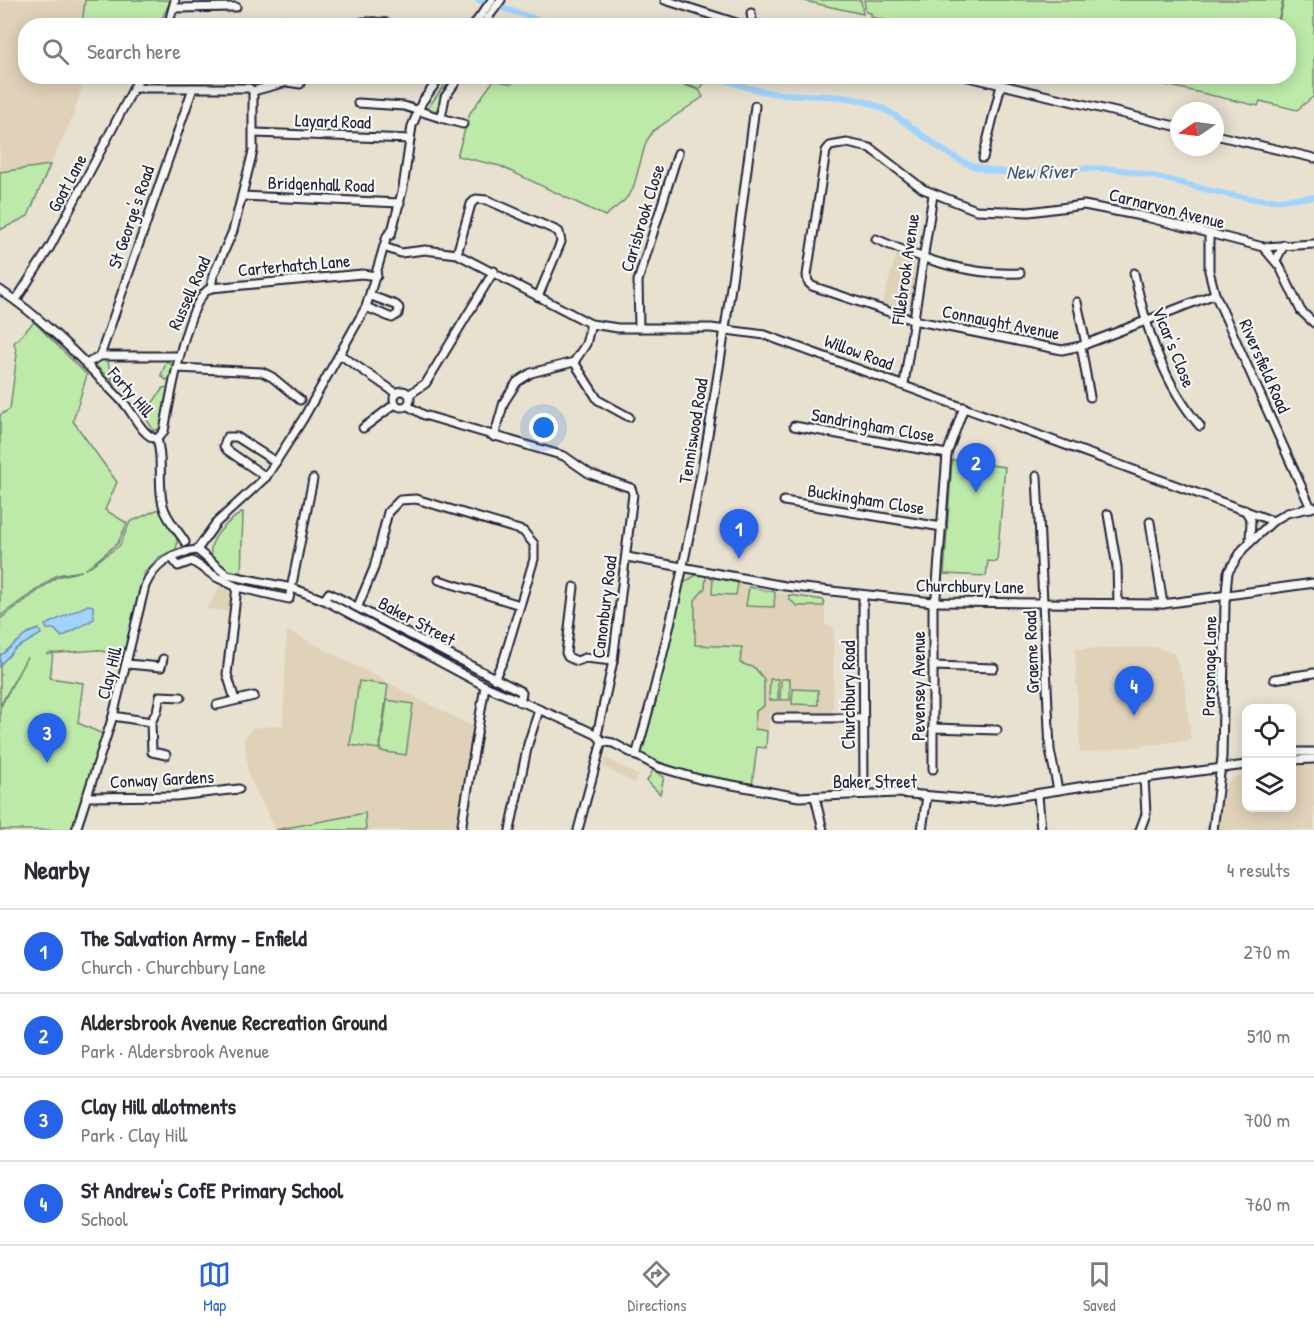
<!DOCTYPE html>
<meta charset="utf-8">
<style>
:root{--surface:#fff;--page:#f2f2f3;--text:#2b2b33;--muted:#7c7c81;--line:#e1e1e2;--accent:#2563eb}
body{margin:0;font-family:"Patrick Hand",sans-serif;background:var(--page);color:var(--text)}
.controls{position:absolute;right:18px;bottom:18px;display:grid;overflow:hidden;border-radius:12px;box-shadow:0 3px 15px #0003}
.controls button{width:54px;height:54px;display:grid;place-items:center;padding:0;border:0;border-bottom:2px solid var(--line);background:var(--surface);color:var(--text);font:30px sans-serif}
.compass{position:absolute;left:1170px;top:102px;width:54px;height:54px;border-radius:50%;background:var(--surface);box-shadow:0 3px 15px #0003;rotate:257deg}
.you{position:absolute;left:544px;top:428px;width:21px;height:21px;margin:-15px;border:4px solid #fff;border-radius:50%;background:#1a73e8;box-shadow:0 0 0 9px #1a73e833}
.badge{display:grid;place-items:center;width:39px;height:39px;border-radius:50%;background:var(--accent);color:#fff;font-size:20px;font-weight:700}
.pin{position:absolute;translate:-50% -50px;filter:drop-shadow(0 2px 3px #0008)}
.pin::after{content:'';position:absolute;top:32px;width:21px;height:18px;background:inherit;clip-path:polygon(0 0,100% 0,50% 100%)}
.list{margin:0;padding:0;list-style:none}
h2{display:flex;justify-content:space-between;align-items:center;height:78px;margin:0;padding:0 24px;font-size:26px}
h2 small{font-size:20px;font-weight:400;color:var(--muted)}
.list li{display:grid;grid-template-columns:39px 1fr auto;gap:18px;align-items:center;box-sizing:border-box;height:84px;padding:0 24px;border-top:2px solid var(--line)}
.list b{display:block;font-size:22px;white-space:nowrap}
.list p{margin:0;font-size:20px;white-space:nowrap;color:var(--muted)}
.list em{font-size:20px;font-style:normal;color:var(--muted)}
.icon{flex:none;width:33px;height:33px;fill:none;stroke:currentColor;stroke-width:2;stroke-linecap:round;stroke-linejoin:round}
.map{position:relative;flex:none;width:1314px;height:830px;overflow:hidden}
.search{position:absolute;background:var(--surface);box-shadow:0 3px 15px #0003;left:18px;right:18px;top:18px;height:66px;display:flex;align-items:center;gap:15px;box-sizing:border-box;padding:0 21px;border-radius:24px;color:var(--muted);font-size:22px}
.sheet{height:414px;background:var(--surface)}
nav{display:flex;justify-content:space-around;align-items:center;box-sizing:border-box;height:84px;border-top:2px solid var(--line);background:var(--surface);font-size:16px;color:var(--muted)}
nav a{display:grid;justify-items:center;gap:3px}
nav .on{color:var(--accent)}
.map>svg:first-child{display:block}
</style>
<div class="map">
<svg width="1314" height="830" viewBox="0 0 1314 830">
<rect width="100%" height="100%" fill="#e8e1d0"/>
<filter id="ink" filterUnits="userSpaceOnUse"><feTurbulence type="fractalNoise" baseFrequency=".0167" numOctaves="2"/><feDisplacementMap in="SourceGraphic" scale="12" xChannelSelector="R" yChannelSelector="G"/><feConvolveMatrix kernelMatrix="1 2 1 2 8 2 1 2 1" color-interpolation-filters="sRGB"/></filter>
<g filter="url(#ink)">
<g fill="#dfd2b8">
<polygon points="0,0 84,0 81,25 26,26 26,76 85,77 73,116 50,165 6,172 0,172"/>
<polygon points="897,252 911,258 916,267 910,306 902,310 882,304"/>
<polygon points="684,573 775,592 825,599 825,625 834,626 833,716 770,714 766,748 757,747 752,786 658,764 638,755"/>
<polygon points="221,584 232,590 230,612 207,609"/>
<polygon points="287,630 473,727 455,830 366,830 366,812 276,830 249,777 244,738 252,728 283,725"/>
<polygon points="1156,647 1174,653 1184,682 1191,740 1080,753 1075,649"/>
<polygon points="606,758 639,776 634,783 602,766"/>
<polygon points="1292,765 1314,766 1314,830 1217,830 1225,785 1233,778 1246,774 1246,808 1292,808"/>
</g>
<g fill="#bdeaa8" stroke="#708672" stroke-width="1.5">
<polygon points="85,0 171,0 159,25 82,25"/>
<polygon points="800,0 861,0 863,14"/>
<polygon points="864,0 1283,0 1277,25 910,26 871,17 871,13 866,12"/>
<polygon points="1284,0 1314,0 1314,96 1297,110 1260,101 1258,106 1131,77 1288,76 1288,26 1278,25"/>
<polygon points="450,77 455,77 443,93 436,112 429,111 428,108"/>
<polygon points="515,77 691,76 706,81 700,89 663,78 699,90 703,97 653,131 646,142 633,189 625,200 605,216 500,166 457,156 470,113 494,80 512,84"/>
<polygon points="50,165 28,216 0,230 0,172"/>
<path d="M34,322L87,375L73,421L117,482L105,510L127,523L118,543L85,570L120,545L130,522L161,508C164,523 182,534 176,549L159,557L144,573L124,656L97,650L46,654L53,653L50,678L83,683L78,723L105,735L74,830H0V708L27,657L0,706V619L57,577L82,571L57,575L0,616V415L10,409L17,354L14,343Z"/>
<polygon points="107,359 113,381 95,365 97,361"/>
<polygon points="167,361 173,366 171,378 166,380 161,375"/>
<polygon points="168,387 160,428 154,431 144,415 163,388"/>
<polygon points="952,460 1005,467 997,562 988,561 986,576 944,574"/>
<path d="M243,512L241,576C191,565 211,531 243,512Z"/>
<path d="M696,575L706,576L705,588L695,600V645L742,647L740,663L755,668L764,679V706L756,711L755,729L767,731L766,748L757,747L752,786C714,778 676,771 641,754L655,705L682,584Z"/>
<polygon points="713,577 738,583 736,595 712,594"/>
<polygon points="749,587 775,592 774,607 746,606"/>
<polygon points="789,595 824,600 824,606 797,606 789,599"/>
<polygon points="770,679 778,679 778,700 769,700"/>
<polygon points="781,679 790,679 790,700 780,700"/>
<polygon points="359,681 388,685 379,749 350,745"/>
<polygon points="793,689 818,690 818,705 792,704"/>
<polygon points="387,700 413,704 406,755 380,751"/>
<polygon points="653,770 664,777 660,794 647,781"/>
<polygon points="365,813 366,830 276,830"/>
</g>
<g fill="#a0d4fe" stroke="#6e8db0" stroke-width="1.5">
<polygon points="88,605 93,606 94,619 62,637 54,629 47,629 45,625"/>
<polygon points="39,629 41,634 15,649 0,665 0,656 28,633"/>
</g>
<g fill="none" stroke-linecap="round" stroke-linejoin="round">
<g stroke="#a0d4fe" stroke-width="6">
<polyline points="478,0 557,26"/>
<path d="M715,76C733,83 752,90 772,93C802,97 832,93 863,101C908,113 935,156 980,168C1022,180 1069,164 1112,169C1165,174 1215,197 1269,200C1283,201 1299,197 1314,197"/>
</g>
<defs>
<g id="minor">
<polyline points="665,0 746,26"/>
<polyline points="175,8 236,7"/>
<polyline points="751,13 753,26"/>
<polyline points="280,20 306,26"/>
<polyline points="362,22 374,22 374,26"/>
<polyline points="374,22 387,23"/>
<polyline points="168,26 175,0"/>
<polyline points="473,26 492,0"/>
<polyline points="482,26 501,0"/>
<polyline points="964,76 1179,127"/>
<path d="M133,88H249L253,91V151L233,231L213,276L211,288C187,297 169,404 164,431L157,439"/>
<polyline points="253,91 287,82 300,84"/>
<polyline points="358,103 404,106 441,118 445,97 460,76"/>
<polyline points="441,118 463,124"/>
<polyline points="255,133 410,139"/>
<polyline points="1215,135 1314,158"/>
<polyline points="983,158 1001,85"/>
<polyline points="242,196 400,203"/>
<polyline points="1209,233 1209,271 1215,294 1311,508"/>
<polyline points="391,235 403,188 412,126 422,102 441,76"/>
<path d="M876,239C922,259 969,276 1020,273"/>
<polyline points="384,247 401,253 425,250 457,254 591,324 618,328 711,328 765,335 1273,521"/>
<polyline points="1263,247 1314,244"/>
<polyline points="457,254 471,204 476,199 487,200 553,229 559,232 561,242 538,297"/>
<polyline points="1276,260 1284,245"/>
<path d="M1134,273C1146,328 1163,383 1200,426"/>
<polyline points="211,288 362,274 377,276"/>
<path d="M0,290C47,321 85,363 124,403C134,414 142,436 157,439"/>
<polyline points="1215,294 1081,346 1062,350 913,320 812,286 808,282 807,275 826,151 830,146 847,143 870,148 923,189 976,210 1029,212 1084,205 1146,217 1263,247 1280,267 1301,311 1314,323"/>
<polyline points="16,300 50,247 140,76"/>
<polyline points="1077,302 1086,344"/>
<polyline points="366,307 392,318 398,314 399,308 396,305 371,296"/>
<polyline points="639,328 638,281 678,153"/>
<polyline points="1081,346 1090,397"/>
<polyline points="100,356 193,88"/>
<polyline points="342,356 396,393"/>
<polyline points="574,362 598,400 629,417"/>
<polyline points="86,364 100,356 179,356"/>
<polyline points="177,368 262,372 272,377 300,400"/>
<polyline points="904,384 933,195"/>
<circle cx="402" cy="399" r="8"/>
<polyline points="410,394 426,383 494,271"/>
<polyline points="408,406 424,415 564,456 590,474 631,488 633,494 613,661 597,735"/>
<polyline points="794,426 947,454"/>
<polyline points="363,428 395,404"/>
<polyline points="494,437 504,402 517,382 531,373 574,362 586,344 591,324"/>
<path d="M157,439C164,460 157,484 163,505C166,519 178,530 185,542"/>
<polyline points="1037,476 1050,750 1058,790"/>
<polyline points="266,477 227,450 224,446 227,437 237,437 276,462"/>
<polyline points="784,501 942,527"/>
<polyline points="1245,510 1251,520 1250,541"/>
<polyline points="1108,514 1117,567 1118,604"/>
<polyline points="1150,522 1163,604"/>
<polyline points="197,550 227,575 292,588 324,600 485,686 578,726 597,735 602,741 613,743 658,767 699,779 799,797 898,793 990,801 1091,785 1246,765"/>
<polyline points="197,550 216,523 266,477 303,419 366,307 387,236 391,231"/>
<polyline points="627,557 785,586 933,602 1163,604 1314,583"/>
<polyline points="172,558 178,566 192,561 216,577 237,587 289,599 313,479"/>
<polyline points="439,580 520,605"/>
<polyline points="574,587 566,653 568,657 577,661 585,658 613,661"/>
<polyline points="863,597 864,794"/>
<polyline points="324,600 329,593 520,691 522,693 520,702"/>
<polyline points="358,606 374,568 388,512 400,500 416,499 523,531 534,544 534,559 504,659 494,679"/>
<polyline points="127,664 161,667 163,659"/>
<polyline points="933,666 994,668"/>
<polyline points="1274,679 1314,673"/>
<polyline points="235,700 227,674 237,587"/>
<polyline points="217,705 254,696"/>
<polyline points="113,716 151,722 152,752 166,755"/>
<polyline points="777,718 863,718"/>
<polyline points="151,722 157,711 160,696 181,697"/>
<polyline points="933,728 997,730"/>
<polyline points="1292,752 1314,752"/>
<path d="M636,756C697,544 728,324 755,106"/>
<polyline points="1292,760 1314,759"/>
<polyline points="933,769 933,602 936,597 947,454 964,407"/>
<polyline points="1038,795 1041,830"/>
<polyline points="86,797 176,796 239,789"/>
<polyline points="815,797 823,830"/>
<path d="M76,830L113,716L145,586C154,564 174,552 197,550"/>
<polyline points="461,830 485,686"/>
<polyline points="510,830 528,744 539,710"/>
<polyline points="578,830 602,741"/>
<polyline points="922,830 927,796"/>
<polyline points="1140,830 1146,814 1144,778"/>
<polyline points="1213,830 1222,757 1225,603 1228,572 1243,549 1273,521 1287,513 1314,507"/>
</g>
</defs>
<use href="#minor" stroke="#22223b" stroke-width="11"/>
<use href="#minor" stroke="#f6f6f2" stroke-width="7"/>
</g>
</g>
<g text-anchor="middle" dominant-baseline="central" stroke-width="4.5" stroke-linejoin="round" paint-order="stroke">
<g font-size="18" fill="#22223b" stroke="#f6f6f2">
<text transform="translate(333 121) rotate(2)">Layard Road</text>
<text transform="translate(67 183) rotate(-62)">Goat Lane</text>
<text transform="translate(321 184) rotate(2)">Bridgenhall Road</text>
<text transform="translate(1167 208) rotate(14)">Carnarvon Avenue</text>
<text transform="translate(131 217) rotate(-71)">St George's Road</text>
<text transform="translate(642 218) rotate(-73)">Carisbrook Close</text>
<text transform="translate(294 265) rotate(-5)">Carterhatch Lane</text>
<text transform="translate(905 269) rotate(-82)">Fillebrook Avenue</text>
<text transform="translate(189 293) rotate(-66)">Russell Road</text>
<text transform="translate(1001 322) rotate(11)">Connaught Avenue</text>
<text transform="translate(1174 347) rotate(68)">Vicar's Close</text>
<text transform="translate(859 352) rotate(20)">Willow Road</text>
<text transform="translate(1265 366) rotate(66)">Riversfield Road</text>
<text transform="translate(131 392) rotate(49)">Forty Hill</text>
<text transform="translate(873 425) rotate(10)">Sandringham Close</text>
<text transform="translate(693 431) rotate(-81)">Tenniswood Road</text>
<text transform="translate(866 499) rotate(9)">Buckingham Close</text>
<text transform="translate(970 586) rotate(1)">Churchbury Lane</text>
<text transform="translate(604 607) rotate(-83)">Canonbury Road</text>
<text transform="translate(417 621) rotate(28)">Baker Street</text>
<text transform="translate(1031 652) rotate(-92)">Graeme Road</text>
<text transform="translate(1209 666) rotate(-89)">Parsonage Lane</text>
<text transform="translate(109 673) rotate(-76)">Clay Hill</text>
<text transform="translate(918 686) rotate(-90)">Pevensey Avenue</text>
<text transform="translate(848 695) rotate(-90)">Churchbury Road</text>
<text transform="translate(162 779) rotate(-3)">Conway Gardens</text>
<text x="875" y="781">Baker Street</text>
</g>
<g font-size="20" font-style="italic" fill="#485776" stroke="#f6f6f2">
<text transform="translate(1041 171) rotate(-1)">New River</text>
</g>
</g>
</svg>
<div class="controls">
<button><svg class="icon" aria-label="locate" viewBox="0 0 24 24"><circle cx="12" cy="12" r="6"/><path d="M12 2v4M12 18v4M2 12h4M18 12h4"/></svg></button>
<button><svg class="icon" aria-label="layers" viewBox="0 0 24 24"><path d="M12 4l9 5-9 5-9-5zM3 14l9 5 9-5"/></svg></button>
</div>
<svg class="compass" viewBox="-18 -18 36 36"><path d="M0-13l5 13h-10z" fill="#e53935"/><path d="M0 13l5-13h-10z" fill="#7c7c81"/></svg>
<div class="you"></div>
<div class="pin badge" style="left:739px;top:559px">1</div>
<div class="pin badge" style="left:976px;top:493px">2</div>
<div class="pin badge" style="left:47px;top:763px">3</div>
<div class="pin badge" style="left:1134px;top:716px">4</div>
<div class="search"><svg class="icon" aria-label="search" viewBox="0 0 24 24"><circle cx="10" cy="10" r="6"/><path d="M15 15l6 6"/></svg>Search here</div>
</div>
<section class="sheet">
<h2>Nearby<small>4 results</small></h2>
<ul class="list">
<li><span class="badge">1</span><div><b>The Salvation Army - Enfield</b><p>Church · Churchbury Lane</p></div><em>270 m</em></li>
<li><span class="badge">2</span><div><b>Aldersbrook Avenue Recreation Ground</b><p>Park · Aldersbrook Avenue</p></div><em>510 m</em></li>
<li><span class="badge">3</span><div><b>Clay Hill allotments</b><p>Park · Clay Hill</p></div><em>700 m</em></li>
<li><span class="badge">4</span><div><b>St Andrew's CofE Primary School</b><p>School</p></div><em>760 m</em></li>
</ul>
</section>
<nav>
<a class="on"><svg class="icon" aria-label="map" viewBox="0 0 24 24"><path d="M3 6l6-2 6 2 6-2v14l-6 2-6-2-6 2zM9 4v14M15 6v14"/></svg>Map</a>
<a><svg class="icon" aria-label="directions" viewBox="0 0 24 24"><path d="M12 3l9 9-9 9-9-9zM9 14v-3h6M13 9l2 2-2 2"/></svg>Directions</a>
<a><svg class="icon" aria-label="saved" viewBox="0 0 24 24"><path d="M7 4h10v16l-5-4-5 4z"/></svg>Saved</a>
</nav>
